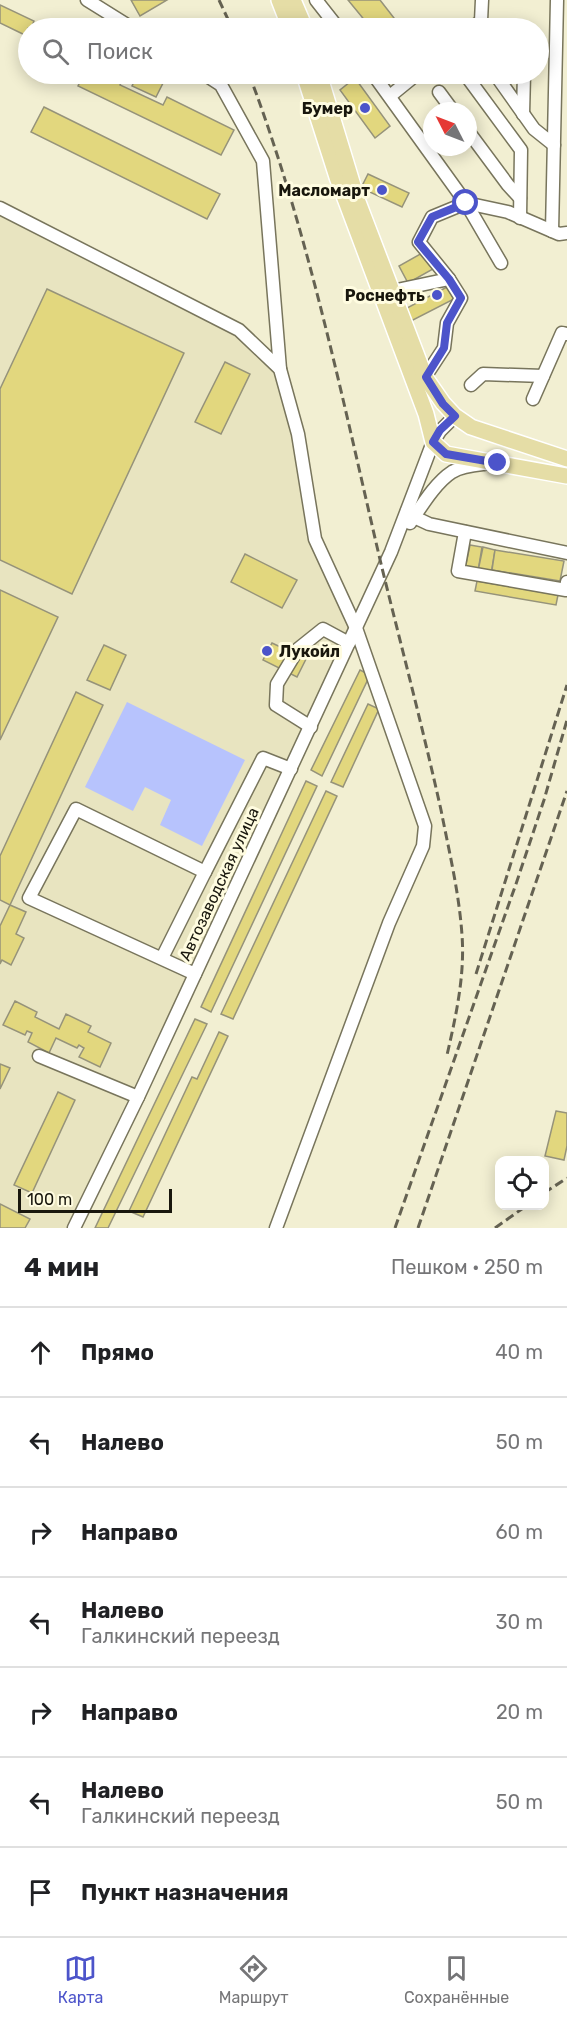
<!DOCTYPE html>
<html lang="ru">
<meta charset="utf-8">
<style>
:root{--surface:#fff;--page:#f2f2f2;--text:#202124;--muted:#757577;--line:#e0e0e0;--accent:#4c54ca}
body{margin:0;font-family:Rubik,sans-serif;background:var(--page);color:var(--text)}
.controls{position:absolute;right:18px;bottom:18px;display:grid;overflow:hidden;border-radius:12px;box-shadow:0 3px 15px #0003}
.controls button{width:54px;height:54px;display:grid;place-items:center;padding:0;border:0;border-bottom:2px solid var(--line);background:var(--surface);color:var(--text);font:30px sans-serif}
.compass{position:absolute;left:423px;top:102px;width:54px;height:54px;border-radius:50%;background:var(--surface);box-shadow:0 3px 15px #0003;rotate:312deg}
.scale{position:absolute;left:18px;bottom:15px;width:154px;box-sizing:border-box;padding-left:6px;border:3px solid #19170d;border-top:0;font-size:16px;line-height:21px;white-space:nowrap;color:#19170d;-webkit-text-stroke:4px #fffce0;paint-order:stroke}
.stop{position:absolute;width:18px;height:18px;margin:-14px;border:4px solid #4c54ca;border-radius:50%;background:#fff}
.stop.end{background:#4c54ca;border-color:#fff;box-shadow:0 2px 6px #0008}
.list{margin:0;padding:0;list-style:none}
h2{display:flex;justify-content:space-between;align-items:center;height:78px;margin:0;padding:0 24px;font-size:26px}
h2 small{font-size:20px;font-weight:400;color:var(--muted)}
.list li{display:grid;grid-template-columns:39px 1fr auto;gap:18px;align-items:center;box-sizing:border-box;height:90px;padding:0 24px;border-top:2px solid var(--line)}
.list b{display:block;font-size:22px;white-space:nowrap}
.list p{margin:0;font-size:20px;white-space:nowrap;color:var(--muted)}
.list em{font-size:20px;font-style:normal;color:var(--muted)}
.icon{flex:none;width:33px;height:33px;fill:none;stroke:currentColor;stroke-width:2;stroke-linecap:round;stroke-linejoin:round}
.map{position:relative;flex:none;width:567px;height:1228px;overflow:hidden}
.search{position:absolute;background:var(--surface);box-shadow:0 3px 15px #0003;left:18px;right:18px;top:18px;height:66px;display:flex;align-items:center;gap:15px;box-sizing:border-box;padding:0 21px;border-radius:33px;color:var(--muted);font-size:22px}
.sheet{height:708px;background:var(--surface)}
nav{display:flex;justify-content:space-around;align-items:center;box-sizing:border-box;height:84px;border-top:2px solid var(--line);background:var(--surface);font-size:16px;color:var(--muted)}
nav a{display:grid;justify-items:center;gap:3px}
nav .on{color:var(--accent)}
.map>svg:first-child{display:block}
</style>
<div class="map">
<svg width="567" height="1228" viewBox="0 0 567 1228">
<rect width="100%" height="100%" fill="#f2efd2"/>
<polygon fill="#e8e4c0" points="0,213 238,334 277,370 296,439 312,540 352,629 67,1228 0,1228"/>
<polygon fill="#b7c3fd" points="127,702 245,760 202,846 160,825 171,800 145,787 133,811 85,787"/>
<g fill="#e2d77e" stroke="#96937a" stroke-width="1.5">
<polygon points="131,0 167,0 140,16"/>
<polygon points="348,0 380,0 401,27 399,28 371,28"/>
<polygon points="0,5 34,21 31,28 28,28 27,36 0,23"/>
<polygon points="84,74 116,74 124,77 120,85 163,105 167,97 234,130 221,155 78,86"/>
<polygon points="138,74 143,74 163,83 156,97 132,86"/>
<polygon points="355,78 390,126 375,138 340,90"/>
<polygon points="44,107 220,194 207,219 31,132"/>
<polygon points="368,174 409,193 402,207 361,188"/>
<polygon points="424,252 433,269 408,283 399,266"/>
<polygon points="447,287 454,299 411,321 405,309"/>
<polygon points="47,289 184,353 72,594 0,560 0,389"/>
<polygon points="225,362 250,374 221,434 195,422"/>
<polygon points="470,545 482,547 478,571 465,569"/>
<polygon points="483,547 495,550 491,574 478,571"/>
<polygon points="495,550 564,561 560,581 492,570"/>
<polygon points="245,554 297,580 282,608 231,582"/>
<polygon points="477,581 558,595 556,605 475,591"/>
<polygon points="0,590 58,617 0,740"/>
<polygon points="272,643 306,659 297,677 263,660"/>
<polygon points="104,645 126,655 110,690 87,680"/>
<polygon points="360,670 370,675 322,776 311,770"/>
<polygon points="76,692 103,705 10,905 0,900 0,856"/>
<polygon points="368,704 379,709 343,787 331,782"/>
<polygon points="306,781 317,786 211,1012 201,1007"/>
<polygon points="326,791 337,796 233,1019 221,1014"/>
<polygon points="10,905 26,912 16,934 24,938 11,965 2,960 0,964 0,926"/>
<polygon points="15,1001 37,1012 35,1017 59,1029 66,1014 91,1026 88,1032 111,1043 100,1067 79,1057 84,1048 79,1045 77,1048 56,1038 49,1053 28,1042 32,1033 27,1031 25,1035 3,1025"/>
<polygon points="195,1019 207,1024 108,1228 95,1228"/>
<polygon points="219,1032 228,1036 143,1217 129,1211 192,1077 197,1079"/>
<polygon points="0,1064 10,1068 0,1089"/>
<polygon points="58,1092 75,1100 32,1193 14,1185"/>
<polygon points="556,1111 567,1113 567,1146 564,1160 545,1156"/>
<polygon points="0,1204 30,1219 25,1228 0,1228"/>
</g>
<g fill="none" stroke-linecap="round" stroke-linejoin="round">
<defs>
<g id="minor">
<polyline points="87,0 132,28"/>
<polyline points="316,0 338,28"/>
<polyline points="472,28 481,21 482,0"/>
<polyline points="204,74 221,85 263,161 280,369"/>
<polyline points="373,74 466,203 501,263"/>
<polyline points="465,74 521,150 520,218"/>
<polyline points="495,74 534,129 554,145"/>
<polyline points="439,92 453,111"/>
<polyline points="390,96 417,74"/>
<polyline points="523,114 524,74"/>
<polyline points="468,131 508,185 520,198"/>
<polyline points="0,208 239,330 280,369 298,434 315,539 356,628 425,826 423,846 389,923 276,1228"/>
<polyline points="552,231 557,0"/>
<polyline points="449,279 419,242 432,217 466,203 508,212 559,234 567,233"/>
<polyline points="392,291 449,279 461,298 447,323 444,348 425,377"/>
<polyline points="471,385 483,374 543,376"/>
<polyline points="533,399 562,333 567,334"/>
<polyline points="407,511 414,517 429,524 567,553"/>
<path d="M410,523C421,507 435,483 452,472C462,466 474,465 484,464"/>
<polyline points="465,532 458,571 566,590 567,582"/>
<polyline points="311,727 276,705 277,684 298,649 323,629 349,643"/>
<polyline points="162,958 205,872"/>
<polyline points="195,974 29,898 76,809 205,872 263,758 291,769"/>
<polyline points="39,1056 138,1097"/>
<polyline points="74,1228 138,1097 391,552 433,442 440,431 455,416"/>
</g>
<g id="major">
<polyline points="279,0 290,28"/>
<polyline points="293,0 305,28"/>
<polyline points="304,74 337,177 426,414 433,442 446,454 567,476"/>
<polyline points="319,74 358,202 425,377 443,403 455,416 471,427 567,459"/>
</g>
</defs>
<use href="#minor" stroke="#78755c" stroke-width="15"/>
<use href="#major" stroke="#fff" stroke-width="18"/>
<use href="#minor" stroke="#fff" stroke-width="12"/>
<use href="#major" stroke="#e5dda6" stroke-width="15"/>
<g stroke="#656252" stroke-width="3" stroke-dasharray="9 4.5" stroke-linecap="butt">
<polyline points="219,0 232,28"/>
<path d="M249,74C309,233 343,402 382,568C402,649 423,729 441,810C449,851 459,892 462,935C465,975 456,1016 447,1055"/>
<polyline points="476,974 567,685"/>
<polyline points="544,1193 567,1178"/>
<polyline points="395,1228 517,881 544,800 567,720"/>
<polyline points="418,1228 567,791"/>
<polyline points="495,1228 526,1206"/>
</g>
</g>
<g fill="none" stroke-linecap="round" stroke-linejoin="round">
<polyline stroke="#4c54ca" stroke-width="8" points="466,203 432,217 418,242 449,279 461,298 447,323 444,348 426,377 443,404 455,416 440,430 433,442 446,454 498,463"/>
</g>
<g fill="#4c54ca" stroke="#fffce0" stroke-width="2">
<circle cx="365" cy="108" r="6"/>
<circle cx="382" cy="190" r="6"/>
<circle cx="437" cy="295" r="6"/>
<circle cx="267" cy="651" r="6"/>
</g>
<g text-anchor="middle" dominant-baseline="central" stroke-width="6" stroke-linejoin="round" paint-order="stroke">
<g font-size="16" font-weight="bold" fill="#19170d" stroke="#fffce0" text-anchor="end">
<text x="353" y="108">Бумер</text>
<text x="370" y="190">Масломарт</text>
<text x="425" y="295">Роснефть</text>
<text x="279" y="651" text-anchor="start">Лукойл</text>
</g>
<g font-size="16" fill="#19170d" stroke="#fffce0">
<text transform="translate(219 884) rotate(-65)">Автозаводская улица</text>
</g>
</g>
</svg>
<div class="controls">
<button><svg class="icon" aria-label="locate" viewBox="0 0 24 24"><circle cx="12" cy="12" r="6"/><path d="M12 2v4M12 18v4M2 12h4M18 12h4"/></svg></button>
</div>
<svg class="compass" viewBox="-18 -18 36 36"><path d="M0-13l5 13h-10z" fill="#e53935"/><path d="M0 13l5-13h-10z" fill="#757577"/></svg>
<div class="scale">100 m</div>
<div class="stop" style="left:466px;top:203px"></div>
<div class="stop end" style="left:498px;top:463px"></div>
<div class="search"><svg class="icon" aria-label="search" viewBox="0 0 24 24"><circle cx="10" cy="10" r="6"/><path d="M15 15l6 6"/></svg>Поиск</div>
</div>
<section class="sheet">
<h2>4 мин<small>Пешком · 250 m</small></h2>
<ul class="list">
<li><svg class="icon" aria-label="ahead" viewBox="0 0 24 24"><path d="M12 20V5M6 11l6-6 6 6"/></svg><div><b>Прямо</b></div><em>40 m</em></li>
<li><svg class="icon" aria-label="left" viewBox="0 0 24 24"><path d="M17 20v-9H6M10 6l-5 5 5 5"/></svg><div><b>Налево</b></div><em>50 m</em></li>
<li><svg class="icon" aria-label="right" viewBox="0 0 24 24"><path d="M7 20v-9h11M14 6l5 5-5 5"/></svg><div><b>Направо</b></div><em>60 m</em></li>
<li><svg class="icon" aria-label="left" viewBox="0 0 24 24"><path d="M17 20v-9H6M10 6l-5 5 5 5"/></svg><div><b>Налево</b><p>Галкинский переезд</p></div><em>30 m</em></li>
<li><svg class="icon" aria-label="right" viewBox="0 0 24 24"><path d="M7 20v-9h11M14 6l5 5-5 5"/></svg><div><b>Направо</b></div><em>20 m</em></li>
<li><svg class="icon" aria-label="left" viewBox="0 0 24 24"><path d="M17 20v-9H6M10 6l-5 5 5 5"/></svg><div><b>Налево</b><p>Галкинский переезд</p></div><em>50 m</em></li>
<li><svg class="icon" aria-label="arrive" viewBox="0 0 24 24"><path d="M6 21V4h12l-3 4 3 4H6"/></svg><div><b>Пункт назначения</b></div></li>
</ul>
</section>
<nav>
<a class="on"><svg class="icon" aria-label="map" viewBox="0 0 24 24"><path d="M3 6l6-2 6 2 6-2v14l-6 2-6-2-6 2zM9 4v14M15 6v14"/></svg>Карта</a>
<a><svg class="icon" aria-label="directions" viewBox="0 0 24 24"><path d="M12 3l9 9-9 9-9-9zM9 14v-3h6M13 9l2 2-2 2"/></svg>Маршрут</a>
<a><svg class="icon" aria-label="saved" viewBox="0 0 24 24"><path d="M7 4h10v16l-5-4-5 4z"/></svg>Сохранённые</a>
</nav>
